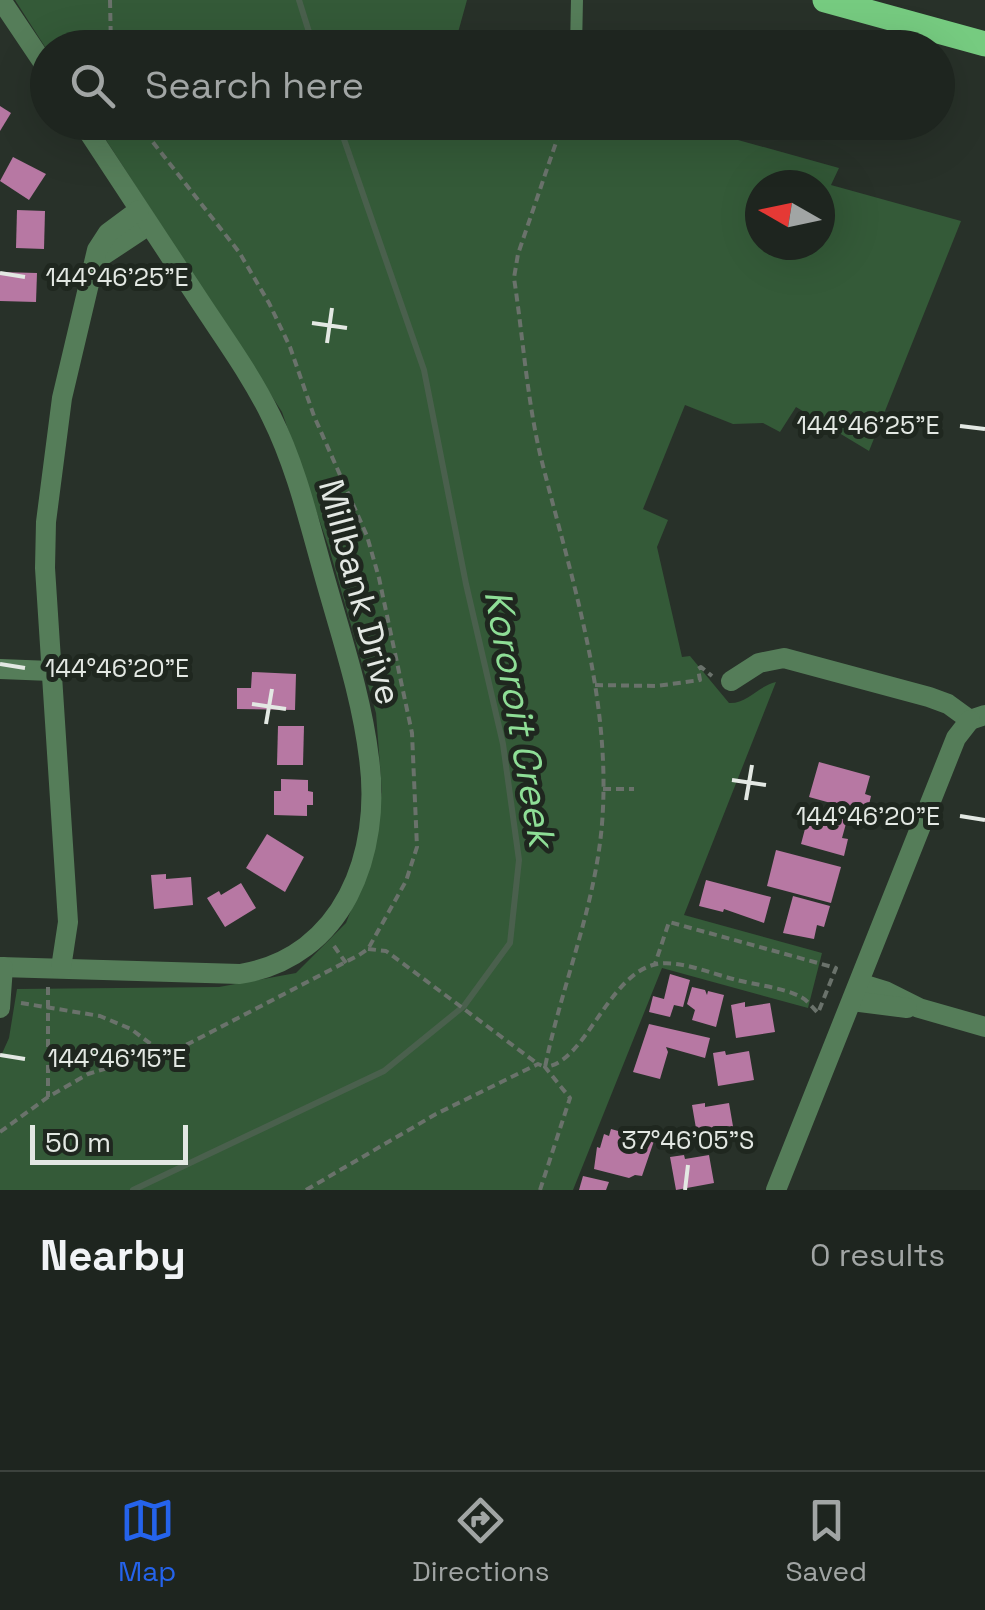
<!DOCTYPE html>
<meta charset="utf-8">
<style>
:root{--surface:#1e251f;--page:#262d28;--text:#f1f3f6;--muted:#a1a5a4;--line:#3c423d;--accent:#2563eb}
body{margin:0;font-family:"Space Grotesk",sans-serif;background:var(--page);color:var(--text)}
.compass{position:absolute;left:745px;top:170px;width:90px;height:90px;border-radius:50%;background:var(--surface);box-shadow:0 10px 40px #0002;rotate:279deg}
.scale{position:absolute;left:30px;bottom:25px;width:158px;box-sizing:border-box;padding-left:10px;border:5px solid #e3e8e3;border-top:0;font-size:28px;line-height:35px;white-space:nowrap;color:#e3e8e3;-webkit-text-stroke:8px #1f271f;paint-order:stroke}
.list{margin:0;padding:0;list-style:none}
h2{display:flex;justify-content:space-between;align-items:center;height:130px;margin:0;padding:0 40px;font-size:42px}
h2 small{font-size:32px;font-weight:400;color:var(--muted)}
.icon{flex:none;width:55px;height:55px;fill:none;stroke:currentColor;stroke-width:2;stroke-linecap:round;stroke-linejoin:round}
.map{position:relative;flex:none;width:985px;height:1190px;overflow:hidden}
.search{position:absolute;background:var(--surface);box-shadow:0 10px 40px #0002;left:30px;right:30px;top:30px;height:110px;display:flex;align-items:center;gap:25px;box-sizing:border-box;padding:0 35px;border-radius:55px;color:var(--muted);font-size:38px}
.sheet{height:280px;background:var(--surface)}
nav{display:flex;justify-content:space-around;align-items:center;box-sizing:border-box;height:140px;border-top:2px solid var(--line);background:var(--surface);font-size:28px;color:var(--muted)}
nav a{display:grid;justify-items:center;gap:5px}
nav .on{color:var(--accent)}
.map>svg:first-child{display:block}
</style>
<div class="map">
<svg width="985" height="1190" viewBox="0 0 985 1190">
<rect width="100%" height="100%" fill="#283129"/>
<g fill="#345a38" fill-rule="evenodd">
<polygon points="15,0 467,0 454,47 48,48 47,50"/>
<path d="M95,123H677L839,168L831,185L961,221L869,451L796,407L780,432L763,423L733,424L685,405L643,509L668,520L657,547L682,657L690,656L729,703C747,704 758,686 776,682L684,915L822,953L808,1008L662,968L573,1190H0V1058L9,1038L17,989L219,987L296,973L346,923L370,862L382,792L376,713L329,548L282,412ZM760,185H820V245H760Z"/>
</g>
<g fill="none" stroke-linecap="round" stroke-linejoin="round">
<g stroke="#4a604d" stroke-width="6">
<polyline points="299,0 314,48"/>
<polyline points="133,1190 384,1071 464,1006 510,943 519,860 503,744 466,584 424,370 338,122"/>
</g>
</g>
<g fill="#b778a3">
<polygon points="0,106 11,113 0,131"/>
<polygon points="13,157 46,174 29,200 0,181"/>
<polygon points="17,210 45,211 44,249 16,248"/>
<polygon points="0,272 37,273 36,302 0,301"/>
<polygon points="252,672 296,674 295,710 237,709 237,688 251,688"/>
<polygon points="278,726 304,726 303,765 277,765"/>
<polygon points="819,762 870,776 865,794 871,796 867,813 809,797"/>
<polygon points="281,779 308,780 308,791 313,792 313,805 307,805 307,816 274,815 274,791 281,791"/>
<polygon points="810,810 847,820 842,838 848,839 844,856 801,844"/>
<polygon points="267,834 304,857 285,892 246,868"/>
<polygon points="776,850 841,867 831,903 767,886"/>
<polygon points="166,874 166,879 191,877 193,905 154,909 151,875"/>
<polygon points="706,880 771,897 764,923 724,909 723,912 699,906"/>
<polygon points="241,883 256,908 225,927 207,898 219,891 221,895"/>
<polygon points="793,896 830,906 824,927 817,925 814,939 783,933"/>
<polygon points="670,974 690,980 683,1007 674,1005 670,1017 649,1012 653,996 664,999"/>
<polygon points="692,987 705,990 707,995 708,991 724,995 716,1027 692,1020 695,1010 687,1004"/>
<polygon points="745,1002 745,1007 770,1003 775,1032 736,1038 731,1005"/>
<polygon points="649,1024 710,1038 705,1058 666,1047 668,1052 660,1079 633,1072"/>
<polygon points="725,1051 726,1055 749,1051 754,1080 718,1086 713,1053"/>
<polygon points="705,1103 705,1107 729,1103 734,1132 698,1140 692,1105"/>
<polygon points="611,1129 654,1141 642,1176 635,1175 629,1178 594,1169 597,1147 600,1148 604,1134 609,1136"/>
<polygon points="684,1155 685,1159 709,1155 714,1183 676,1190 670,1157"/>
<polygon points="583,1176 609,1182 606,1190 579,1190"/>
</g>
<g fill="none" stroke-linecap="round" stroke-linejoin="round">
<g stroke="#6a726b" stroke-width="4" stroke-dasharray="8 5" stroke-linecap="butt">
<polyline points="110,0 111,48"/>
<polyline points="595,685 657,686 700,680 698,669 701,667 712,676"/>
<polyline points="603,789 634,789"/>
<polyline points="334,946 346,963"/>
<polyline points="368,949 386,951 538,1064"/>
<polyline points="48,987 48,1097"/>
<polyline points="21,1003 100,1016 131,1029 160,1051"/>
<polyline points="0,1132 48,1097 88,1074 188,1044 359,955 368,949 406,881 417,847 412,733 379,578 367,536 314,416 290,347 269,303 239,252 137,122"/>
<path d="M306,1190L436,1114L538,1064L545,1067C562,984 595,908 602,824C612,698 571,578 541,458C527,400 523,337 514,278L518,254L563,122"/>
<path d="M540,1190L570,1098L545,1067C586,1063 608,973 657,964C680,960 710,973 733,979C754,985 782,987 801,997C807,1000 813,1008 818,1013L836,968L669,922L655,964"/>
</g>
<polyline stroke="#557d59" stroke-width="12" points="576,48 577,0"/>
<g stroke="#557d59" stroke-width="20">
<polyline points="1,0 48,70"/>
<polyline points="96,260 149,225"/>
<polyline points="0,669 51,671"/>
<polyline points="731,681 759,663 784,658 929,697 948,704 970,720 985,715"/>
<path d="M0,967L240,974C344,957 382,853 369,758C362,700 344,645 328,589C311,531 298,470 271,416C251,375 224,338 199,300C160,241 121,182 82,122"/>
<polyline points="61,968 68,922 45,568 46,522 62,398 97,250 108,233 139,210"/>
<polyline points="859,983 885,991 919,1008 985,1027"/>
<polyline points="852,1001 907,1008"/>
<polyline points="0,1008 3,967"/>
<polyline points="776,1190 956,738 970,720"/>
</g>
<polyline stroke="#76cb80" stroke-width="25" points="825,0 985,44"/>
</g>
<path fill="none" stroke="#e3e8e3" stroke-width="4" d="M0,273L25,277M312,323L347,328M327,343L332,308M960,426L985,429M0,664L25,668M252,704L286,709M266,724L272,689M732,780L766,785M746,800L752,765M960,816L985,820M0,1055L25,1059M685,1190L688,1165"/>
<g text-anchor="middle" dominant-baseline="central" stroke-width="10" stroke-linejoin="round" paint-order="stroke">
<g font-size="35" fill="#e3e8e3" stroke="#1f271f">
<text transform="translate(360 592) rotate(75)">Millbank Drive</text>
</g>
<g font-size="38" font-style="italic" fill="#8ede96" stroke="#1f271f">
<text transform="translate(520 718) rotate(80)">Kororoit Creek</text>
</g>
</g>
<g font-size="25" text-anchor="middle" fill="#e3e8e3" stroke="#1f271f" stroke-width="10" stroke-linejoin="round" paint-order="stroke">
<text x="117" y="286">144°46'25"E</text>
<text x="868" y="434">144°46'25"E</text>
<text x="117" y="677">144°46'20"E</text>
<text x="868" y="825">144°46'20"E</text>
<text x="117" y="1067">144°46'15"E</text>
<text x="688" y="1149">37°46'05"S</text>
</g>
</svg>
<svg class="compass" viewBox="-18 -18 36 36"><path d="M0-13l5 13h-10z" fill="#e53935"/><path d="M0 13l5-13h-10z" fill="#a1a5a4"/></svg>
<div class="scale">50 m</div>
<div class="search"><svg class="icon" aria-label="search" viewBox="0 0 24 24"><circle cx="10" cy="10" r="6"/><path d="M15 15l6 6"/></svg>Search here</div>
</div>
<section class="sheet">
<h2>Nearby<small>0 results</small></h2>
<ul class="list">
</ul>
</section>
<nav>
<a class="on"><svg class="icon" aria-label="map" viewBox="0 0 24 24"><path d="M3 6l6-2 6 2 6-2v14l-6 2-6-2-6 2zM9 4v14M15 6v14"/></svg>Map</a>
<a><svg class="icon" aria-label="directions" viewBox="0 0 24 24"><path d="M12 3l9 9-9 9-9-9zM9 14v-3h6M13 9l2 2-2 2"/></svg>Directions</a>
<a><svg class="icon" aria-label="saved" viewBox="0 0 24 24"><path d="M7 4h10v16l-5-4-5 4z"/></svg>Saved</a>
</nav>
